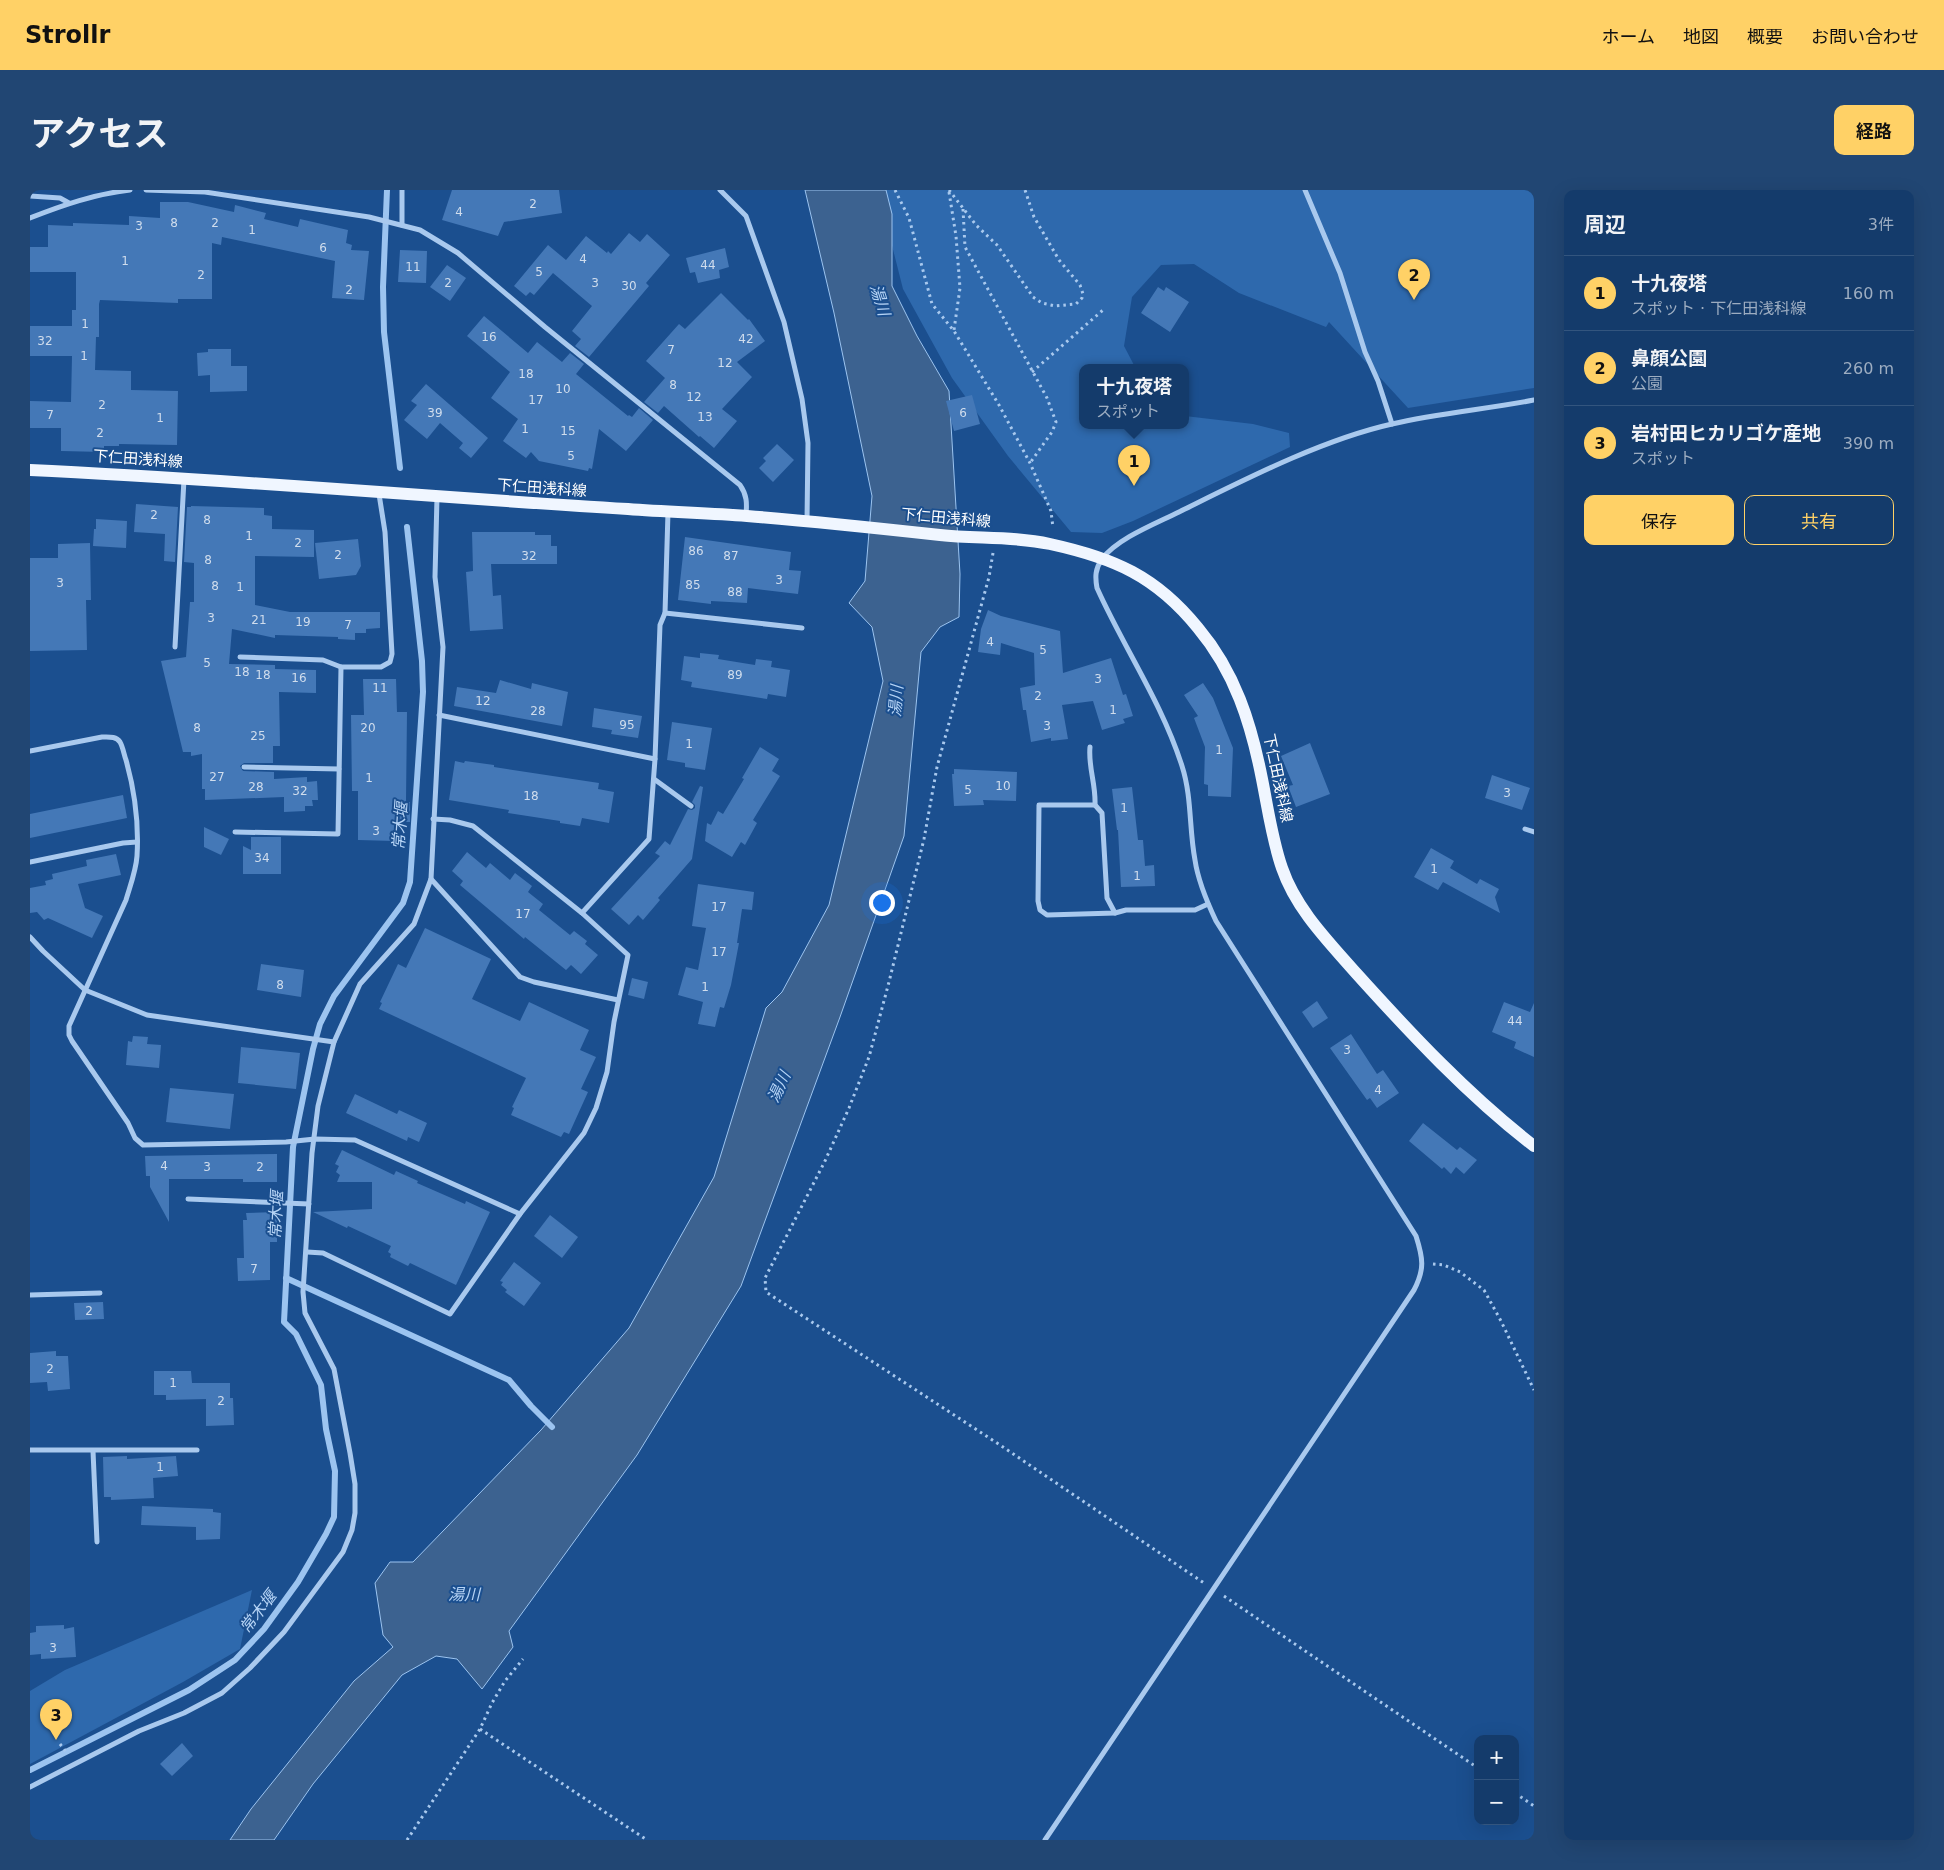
<!DOCTYPE html>
<html lang="ja">
<meta charset="utf-8">
<style>
:root{--surface:#143b6b;--page:#214673;--text:#f1f3f6;--muted:#9dadc1;--line:#33557e;--accent:#ffd166}
body{margin:0;font-family:"DejaVu Sans","Noto Sans JP",sans-serif;background:var(--page);color:var(--text)}
.controls{position:absolute;right:15px;bottom:15px;display:grid;overflow:hidden;border-radius:10px;box-shadow:0 5px 20px #0002}
.controls button{width:45px;height:45px;display:grid;place-items:center;padding:0;border:0;border-bottom:1px solid var(--line);background:var(--surface);color:var(--text);font:25px sans-serif}
.you{position:absolute;left:851px;top:712px;width:18px;height:18px;margin:-12px;border:4px solid #fff;border-radius:50%;background:#1a73e8;box-shadow:0 0 0 8px #1a73e833}
.badge{display:grid;place-items:center;width:32px;height:32px;border-radius:50%;background:var(--accent);color:#111;font-size:16px;font-weight:700}
.pin{position:absolute;translate:-50% -41px;filter:drop-shadow(0 1px 2px #0008)}
.pin::after{content:'';position:absolute;top:26px;width:18px;height:15px;background:inherit;clip-path:polygon(0 0,100% 0,50% 100%)}
.popup{position:absolute;left:1049px;top:174px;width:110px;height:65px;box-sizing:border-box;display:grid;place-content:center;border-radius:10px;background:var(--surface);filter:drop-shadow(0 1px 4px #0005);font-size:16px;white-space:nowrap;color:var(--muted)}
.popup b{font-size:19px;color:var(--text)}
.popup::after{content:'';position:absolute;left:50%;top:100%;margin-left:-10px;border:10px solid transparent;border-top-color:var(--surface)}
.list{margin:0;padding:0;list-style:none}
h2{display:flex;justify-content:space-between;align-items:center;height:65px;margin:0;padding:0 20px;font-size:21px}
h2 small{font-size:16px;font-weight:400;color:var(--muted)}
.list li{display:grid;grid-template-columns:32px 1fr auto;gap:15px;align-items:center;box-sizing:border-box;height:75px;padding:0 20px;border-top:1px solid var(--line)}
.list b{display:block;font-size:19px;white-space:nowrap}
.list p{margin:0;font-size:16px;white-space:nowrap;color:var(--muted)}
.list em{font-size:16px;font-style:normal;color:var(--muted)}
.actions{display:flex;gap:10px;padding:15px 20px}
.actions a{flex:1;padding:11px 0;border:1px solid var(--accent);border-radius:10px;text-align:center;font-size:18px;color:var(--accent)}
.actions .main{background:var(--accent);color:#111}
.map{position:relative;flex:none;width:1504px;height:1650px;overflow:hidden;border-radius:10px}
header{display:flex;align-items:center;gap:30px;box-sizing:border-box;height:70px;padding:0 25px;background:var(--accent);color:#111}
header strong{font-size:24px}
nav{display:flex;gap:28px;margin-inline-start:auto;font-size:18px}
.intro{display:flex;align-items:center;justify-content:space-between;box-sizing:border-box;height:120px;padding:0 30px}
h1{margin:0;font-size:35px}
.button{padding:12px 22px;border-radius:10px;background:var(--accent);color:#111;font-size:18px;font-weight:700}
main{display:flex;gap:30px;padding:0 30px}
aside{flex:1;background:var(--surface);border-radius:10px;box-shadow:0 5px 20px #0002}
.map>svg:first-child{display:block}
</style>
<header>
<strong>Strollr</strong>
<nav><a>ホーム</a><a>地図</a><a>概要</a><a>お問い合わせ</a></nav>
</header>
<div class="intro"><h1>アクセス</h1><a class="button">経路</a></div>
<main>
<div class="map">
<svg width="1504" height="1650" viewBox="0 0 1504 1650">
<rect width="100%" height="100%" fill="#1b4f8f"/>
<g fill="#2e69ad">
<polygon points="848,0 1504,0 1504,198 1378,218 1299,132 1296,137 1209,103 1164,74 1131,75 1102,107 1094,156 1105,177 1053,177 1053,235 1155,235 1155,226 1223,234 1259,243 1260,257 1103,331 1072,343 1041,342 978,266 922,188 873,99"/>
<polygon points="222,1400 210,1459 153,1492 0,1574 0,1501 35,1480"/>
</g>
<polygon fill="#3c6290" stroke="#9cc4f0" points="775,0 856,0 862,24 862,96 887,146 919,201 930,384 929,427 910,437 891,462 874,646 810,827 711,1096 607,1265 479,1441 483,1457 452,1499 427,1469 406,1466 372,1485 283,1594 244,1650 200,1650 221,1619 324,1491 363,1457 353,1445 345,1393 360,1372 383,1372 511,1240 599,1138 684,987 736,818 752,802 799,715 853,491 842,437 819,413 835,391 842,306 804,123"/>
<g fill="none" stroke-linecap="round" stroke-linejoin="round">
<g stroke="#9cc4f0" stroke-width="6">
<polyline points="357,0 353,97 354,142 370,278"/>
<polyline points="256,1088 479,1190 501,1216 522,1237"/>
<polyline points="0,1580 159,1500 205,1470 234,1439 268,1392 296,1344 304,1327 305,1281 296,1239 291,1195 266,1144 254,1132 263,957 283,859 290,834 304,806 373,713 380,692 393,502 392,471 377,337"/>
</g>
</g>
<g fill="#4478b7">
<polygon points="422,0 529,0 532,23 474,32 468,46 412,30"/>
<polygon points="130,12 158,12 204,22 205,15 236,23 234,29 268,37 270,29 318,40 316,53 322,55 321,60 339,61 334,110 302,108 305,71 192,47 191,55 182,53 182,109 148,109 148,113 70,110 69,114 69,147 66,147 65,180 101,181 101,200 148,201 147,255 89,254 89,256 74,256 74,262 31,261 31,238 0,238 0,211 41,212 42,166 0,166 0,136 42,136 42,120 46,120 46,82 0,82 0,57 18,57 18,35 43,36 43,33 99,35 99,26 130,28"/>
<polygon points="599,43 610,52 617,44 640,65 616,93 619,96 559,167 545,156 551,149 542,141 562,116 523,83 504,105 500,102 496,106 484,96 518,55 536,70 556,46 577,63 578,61 581,64"/>
<polygon points="695,58 699,77 689,80 690,88 668,93 665,82 660,83 656,68"/>
<polygon points="370,60 397,61 396,93 368,92"/>
<polygon points="417,75 436,88 420,111 400,97"/>
<polygon points="1128,97 1134,101 1136,97 1159,112 1140,142 1111,123"/>
<polygon points="691,103 718,130 719,129 735,151 707,172 722,187 692,219 707,231 684,258 670,246 669,247 634,216 628,223 614,212 635,188 616,171 649,134 655,139"/>
<polygon points="454,126 498,163 507,152 532,172 540,163 554,174 546,184 598,226 599,225 602,227 609,218 623,230 596,261 569,239 562,279 559,278 558,281 509,271 501,262 496,268 473,251 488,229 461,208 480,182 437,146"/>
<polygon points="178,159 201,159 201,176 217,176 217,201 180,202 180,185 168,186 167,163 178,162"/>
<polygon points="396,194 458,248 441,268 429,258 433,253 410,233 397,249 374,230 387,215 381,211"/>
<polygon points="942,205 950,234 924,241 916,211"/>
<polygon points="747,254 764,270 743,292 729,278 736,271 733,268"/>
<polygon points="106,314 148,317 145,372 134,371 135,344 104,342"/>
<polygon points="161,316 234,318 234,325 242,326 242,339 284,340 284,367 225,366 225,415 260,422 350,422 350,438 336,439 336,443 325,443 325,450 308,449 308,447 245,445 245,448 202,439 199,474 245,475 245,479 286,480 286,503 249,502 250,556 243,556 243,573 214,573 210,576 213,581 244,582 244,589 277,587 277,592 287,591 288,610 282,610 283,616 275,616 275,621 254,622 254,607 175,610 175,599 172,599 172,564 161,566 161,562 153,562 131,471 156,467 160,412 164,412 164,373 154,372 157,317 161,317"/>
<polygon points="66,329 97,331 96,358 63,356 64,339 66,339"/>
<polygon points="442,342 505,342 505,345 521,345 521,356 527,356 527,374 461,374 463,406 471,405 473,439 440,441 436,382 443,381"/>
<polygon points="655,347 761,362 759,380 771,381 768,404 718,398 717,413 681,411 681,414 648,410"/>
<polygon points="328,349 331,376 326,385 289,389 285,353"/>
<polygon points="60,353 61,410 56,410 57,460 0,461 0,368 28,368 28,354"/>
<polygon points="958,420 971,426 1030,441 1033,483 1081,468 1093,505 1096,504 1103,526 1093,529 1095,533 1072,540 1063,511 1032,515 1038,549 1021,551 1021,548 1001,552 996,520 993,520 990,498 1005,495 1004,463 971,453 970,465 948,462 951,439"/>
<polygon points="670,463 689,465 688,469 725,475 726,469 742,471 741,477 760,480 756,507 738,504 737,509 661,497 662,492 651,490 654,466 670,468"/>
<polygon points="333,489 366,489 367,522 377,522 376,612 380,612 380,632 365,632 364,651 328,650 328,601 322,601 321,525 334,525"/>
<polygon points="470,490 501,499 502,493 538,502 532,536 424,516 427,497 466,503"/>
<polygon points="1173,493 1183,508 1203,558 1201,607 1178,606 1178,595 1174,594 1175,557 1164,528 1168,526 1154,505"/>
<polygon points="564,518 612,526 608,548 581,544 582,540 562,537"/>
<polygon points="642,532 682,538 675,580 655,577 655,573 637,570"/>
<polygon points="1280,553 1300,604 1266,617 1258,596 1263,595 1251,566"/>
<polygon points="730,557 749,569 742,581 750,586 723,630 727,633 715,655 711,652 702,667 675,651 677,633 681,635 688,621 693,624 714,589 712,588"/>
<polygon points="425,571 434,573 435,571 464,575 464,577 569,593 568,599 584,602 579,633 552,628 550,636 530,633 530,631 478,623 479,620 419,610"/>
<polygon points="924,579 987,582 986,611 953,610 954,615 924,616 922,584 924,584"/>
<polygon points="1462,585 1500,598 1492,620 1455,608"/>
<polygon points="670,596 673,597 662,669 628,708 630,710 613,730 608,725 599,735 581,719 630,666 625,663 635,651 640,655 658,619 662,620 665,618 665,615 662,612"/>
<polygon points="1102,597 1108,650 1113,650 1115,676 1124,675 1125,696 1091,697 1088,640 1087,640 1082,599"/>
<polygon points="93,605 97,628 0,648 0,624"/>
<polygon points="174,637 199,649 191,665 174,657"/>
<polygon points="221,647 251,647 251,684 213,684 213,656 221,660"/>
<polygon points="1401,658 1424,671 1420,678 1447,694 1450,689 1469,699 1465,707 1470,723 1413,692 1408,700 1384,687"/>
<polygon points="437,662 456,678 460,673 480,690 485,683 502,696 498,702 513,714 509,720 540,745 544,741 557,751 555,754 568,765 551,784 541,775 536,780 495,747 494,749 430,695 433,691 422,681"/>
<polygon points="86,664 91,685 48,694 55,718 73,726 62,748 18,728 14,730 7,722 0,723 0,698 16,695 15,691 23,689 22,684 57,676 56,670"/>
<polygon points="668,694 724,702 722,720 712,719 707,753 709,753 701,795 694,818 690,817 685,837 668,834 673,812 648,805 656,777 668,780 676,738 662,736"/>
<polygon points="395,738 461,769 442,809 490,831 499,812 559,840 550,860 566,867 551,899 558,902 539,944 534,942 531,947 481,925 484,918 482,917 496,888 349,819 352,813 350,812 368,774 376,778"/>
<polygon points="231,774 274,780 271,807 227,800"/>
<polygon points="602,788 618,792 614,809 598,805"/>
<polygon points="1287,811 1298,828 1283,838 1272,822"/>
<polygon points="1474,812 1500,822 1504,813 1504,867 1484,858 1486,852 1462,842"/>
<polygon points="1321,844 1347,884 1353,880 1369,903 1347,918 1340,908 1337,910 1300,858"/>
<polygon points="103,846 118,847 117,854 131,855 129,878 96,875 98,851 102,852"/>
<polygon points="211,857 270,863 266,899 208,893"/>
<polygon points="140,898 204,904 200,939 136,932"/>
<polygon points="325,904 367,924 369,920 397,933 389,952 378,947 377,951 316,923"/>
<polygon points="1393,933 1427,960 1430,957 1447,970 1434,984 1426,977 1421,984 1414,977 1412,979 1379,951"/>
<polygon points="312,960 364,985 366,981 388,991 387,993 435,1014 436,1011 460,1022 426,1095 380,1073 378,1076 360,1067 361,1064 358,1062 361,1056 318,1036 317,1038 283,1022 342,1019 342,992 307,992 310,985 306,982 309,976 305,974"/>
<polygon points="247,964 247,992 213,992 213,989 139,989 139,1032 120,997 120,986 116,986 115,966"/>
<polygon points="247,1022 247,1052 240,1052 240,1090 208,1091 207,1068 214,1068 213,1030 217,1030 216,1023"/>
<polygon points="520,1025 548,1047 532,1068 504,1046"/>
<polygon points="484,1072 511,1093 494,1116 475,1102 477,1100 471,1095 473,1092 470,1091"/>
<polygon points="73,1112 74,1129 45,1130 44,1113"/>
<polygon points="26,1161 26,1166 38,1166 40,1199 18,1201 17,1192 0,1193 0,1163"/>
<polygon points="124,1181 161,1181 162,1193 200,1193 200,1208 203,1208 204,1235 176,1236 176,1209 136,1210 136,1205 124,1205"/>
<polygon points="97,1266 97,1269 146,1266 148,1286 123,1288 124,1308 81,1310 81,1307 74,1307 73,1267"/>
<polygon points="112,1316 183,1319 183,1322 191,1323 190,1349 166,1350 166,1337 111,1335"/>
<polygon points="34,1435 34,1439 44,1437 46,1467 11,1469 11,1464 0,1465 0,1443 6,1442 6,1436"/>
<polygon points="152,1553 163,1566 142,1586 130,1574"/>
</g>
<g fill="none" stroke-linecap="round" stroke-linejoin="round">
<g stroke="#a9c9ee" stroke-width="3" stroke-dasharray="2.5 4" stroke-linecap="butt">
<polyline points="865,0 879,28 902,114 924,141 969,215 1000,273 1021,321 1023,338"/>
<polyline points="919,0 946,35 967,55 1003,107 1012,113 1025,116 1046,114 1052,108 1053,104 1050,95 1029,70 1004,27 995,0"/>
<polyline points="919,2 926,46 930,98 924,140"/>
<polyline points="933,19 935,57 1017,208 1026,232 1022,242 1000,273"/>
<polyline points="1002,182 1073,120"/>
<polyline points="963,363 959,387 907,577 894,649 859,792 839,867 819,918 795,971 735,1088 736,1102 970,1255 1174,1393"/>
<polyline points="1403,1074 1414,1075 1430,1082 1454,1100 1471,1131 1504,1200"/>
<polyline points="1194,1406 1448,1578"/>
<polyline points="450,1539 617,1650"/>
<polyline points="30,1554 38,1564"/>
<polyline points="1485,1603 1504,1616"/>
<polyline points="377,1650 450,1539 462,1513 475,1491 493,1469"/>
</g>
<g stroke="#a9c9ee" stroke-width="5">
<path d="M116,0L175,2L339,27L390,40L428,63L515,137L710,295C717,305 717,313 716,325"/>
<polyline points="372,0 372,35"/>
<polyline points="690,0 716,26 754,132 772,209 778,253 777,331"/>
<polyline points="1275,0 1310,83 1335,162 1348,191 1362,234"/>
<polyline points="0,6 30,8 39,13"/>
<path d="M0,28C33,15 65,4 100,0"/>
<polyline points="635,423 772,438"/>
<polyline points="145,457 154,289"/>
<polyline points="210,467 293,470 311,477"/>
<polyline points="409,525 625,569"/>
<path d="M1060,557C1058,577 1066,594 1065,615L1072,623L1077,708L1085,723"/>
<path d="M0,561L72,547C79,547 86,546 90,552C93,557 94,565 96,570C105,602 109,633 107,666C106,681 100,696 96,710L39,836V845L42,851L98,933L105,948L113,955L256,952L285,949L325,950L490,1024"/>
<polyline points="214,577 309,579"/>
<polyline points="624,589 661,616"/>
<polyline points="1065,615 1009,615 1008,711 1010,720 1017,725 1085,723 1096,720 1165,720 1178,714"/>
<polyline points="1495,639 1504,642"/>
<polyline points="205,642 308,644 311,477 351,477 360,472 362,464 355,342 349,304"/>
<polyline points="0,672 93,653 107,652"/>
<polyline points="401,689 490,787 504,792 588,810"/>
<polyline points="552,723 619,649 625,569 630,435 635,423 638,322"/>
<polyline points="0,747 13,761 55,800 117,825 304,852"/>
<polyline points="158,1009 279,1014"/>
<polyline points="277,1062 293,1063 420,1124 490,1024 554,943 566,918 577,882 584,832 598,765 552,723 443,636 420,630 403,629"/>
<polyline points="0,1105 70,1103"/>
<polyline points="0,1260 167,1260"/>
<polyline points="63,1261 67,1352"/>
<polyline points="0,1597 109,1541 154,1523 192,1503 220,1478 254,1442 313,1362 322,1340 325,1323 325,1294 320,1263 304,1179 275,1123 273,1102 282,963 288,916 304,852 330,794 384,734 401,689 413,457 405,387 407,307"/>
<path d="M1015,1650L1384,1100C1395,1079 1393,1068 1386,1046L1186,731C1177,712 1168,691 1165,670C1159,639 1162,607 1152,576C1132,513 1094,458 1067,398C1065,387 1065,379 1072,369C1088,348 1125,334 1149,322C1214,290 1291,250 1362,234C1408,223 1458,219 1504,210"/>
</g>
<path stroke="#f0f6ff" stroke-width="12" d="M0,280C199,289 398,307 598,319C637,322 677,323 717,326C781,331 846,338 910,345C946,349 984,346 1020,354C1084,368 1126,386 1168,438C1205,482 1221,533 1232,589C1238,619 1242,649 1252,678C1266,719 1298,751 1326,783C1381,844 1439,906 1504,956"/>
</g>
<g text-anchor="middle" dominant-baseline="central" stroke-width="4" stroke-linejoin="round" paint-order="stroke">
<g font-size="12" fill="#d0dded">
<text x="503" y="14">2</text>
<text x="429" y="22">4</text>
<text x="144" y="33">8</text>
<text x="185" y="33">2</text>
<text x="109" y="36">3</text>
<text x="222" y="40">1</text>
<text x="293" y="58">6</text>
<text x="553" y="69">4</text>
<text x="95" y="71">1</text>
<text x="678" y="75">44</text>
<text x="383" y="77">11</text>
<text x="509" y="82">5</text>
<text x="171" y="85">2</text>
<text x="418" y="93">2</text>
<text x="565" y="93">3</text>
<text x="599" y="96">30</text>
<text x="319" y="100">2</text>
<text x="55" y="134">1</text>
<text x="459" y="147">16</text>
<text x="716" y="149">42</text>
<text x="15" y="151">32</text>
<text x="641" y="160">7</text>
<text x="54" y="166">1</text>
<text x="695" y="173">12</text>
<text x="496" y="184">18</text>
<text x="643" y="195">8</text>
<text x="533" y="199">10</text>
<text x="664" y="207">12</text>
<text x="506" y="210">17</text>
<text x="72" y="215">2</text>
<text x="405" y="223">39</text>
<text x="933" y="223">6</text>
<text x="20" y="225">7</text>
<text x="675" y="227">13</text>
<text x="130" y="228">1</text>
<text x="495" y="239">1</text>
<text x="538" y="241">15</text>
<text x="70" y="243">2</text>
<text x="541" y="266">5</text>
<text x="124" y="325">2</text>
<text x="177" y="330">8</text>
<text x="219" y="346">1</text>
<text x="268" y="353">2</text>
<text x="666" y="361">86</text>
<text x="308" y="365">2</text>
<text x="499" y="366">32</text>
<text x="701" y="366">87</text>
<text x="178" y="370">8</text>
<text x="749" y="390">3</text>
<text x="30" y="393">3</text>
<text x="663" y="395">85</text>
<text x="185" y="396">8</text>
<text x="210" y="397">1</text>
<text x="705" y="402">88</text>
<text x="181" y="428">3</text>
<text x="229" y="430">21</text>
<text x="273" y="432">19</text>
<text x="318" y="435">7</text>
<text x="960" y="452">4</text>
<text x="1013" y="460">5</text>
<text x="177" y="473">5</text>
<text x="212" y="482">18</text>
<text x="233" y="485">18</text>
<text x="705" y="485">89</text>
<text x="269" y="488">16</text>
<text x="1068" y="489">3</text>
<text x="350" y="498">11</text>
<text x="1008" y="506">2</text>
<text x="453" y="511">12</text>
<text x="1083" y="520">1</text>
<text x="508" y="521">28</text>
<text x="597" y="535">95</text>
<text x="1017" y="536">3</text>
<text x="167" y="538">8</text>
<text x="338" y="538">20</text>
<text x="228" y="546">25</text>
<text x="659" y="554">1</text>
<text x="1189" y="560">1</text>
<text x="187" y="587">27</text>
<text x="339" y="588">1</text>
<text x="973" y="596">10</text>
<text x="226" y="597">28</text>
<text x="938" y="600">5</text>
<text x="270" y="601">32</text>
<text x="1477" y="603">3</text>
<text x="501" y="606">18</text>
<text x="1094" y="618">1</text>
<text x="346" y="641">3</text>
<text x="232" y="668">34</text>
<text x="1404" y="679">1</text>
<text x="1107" y="686">1</text>
<text x="689" y="717">17</text>
<text x="493" y="724">17</text>
<text x="689" y="762">17</text>
<text x="250" y="795">8</text>
<text x="675" y="797">1</text>
<text x="1485" y="831">44</text>
<text x="1317" y="860">3</text>
<text x="1348" y="900">4</text>
<text x="134" y="976">4</text>
<text x="177" y="977">3</text>
<text x="230" y="977">2</text>
<text x="224" y="1079">7</text>
<text x="59" y="1121">2</text>
<text x="20" y="1179">2</text>
<text x="143" y="1193">1</text>
<text x="191" y="1211">2</text>
<text x="130" y="1277">1</text>
<text x="23" y="1458">3</text>
</g>
<g font-size="15" fill="#fff" stroke="#1b4f8f">
<text transform="translate(108 269) rotate(4)">下仁田浅科線</text>
<text transform="translate(512 298) rotate(4)">下仁田浅科線</text>
<text transform="translate(916 328) rotate(5)">下仁田浅科線</text>
<text transform="translate(1248 588) rotate(78)">下仁田浅科線</text>
</g>
<g font-size="16" font-style="italic" fill="#b5d3f5" stroke="#1b4f8f">
<text transform="translate(850 110) rotate(73)">湯川</text>
<text transform="translate(866 511) rotate(-86)">湯川</text>
<text transform="translate(370 636) rotate(-86)">常木堰</text>
<text transform="translate(749 897) rotate(-65)">湯川</text>
<text transform="translate(246 1025) rotate(-87)">常木堰</text>
<text x="434" y="1404">湯川</text>
<text transform="translate(228 1422) rotate(-52)">常木堰</text>
</g>
</g>
</svg>
<div class="controls">
<button>+</button>
<button>−</button>
</div>
<div class="you"></div>
<div class="pin badge" style="left:1104px;top:296px">1</div>
<div class="popup"><b>十九夜塔</b>スポット</div>
<div class="pin badge" style="left:1384px;top:110px">2</div>
<div class="pin badge" style="left:26px;top:1550px">3</div>
</div>
<aside>
<h2>周辺<small>3件</small></h2>
<ul class="list">
<li><span class="badge">1</span><div><b>十九夜塔</b><p>スポット · 下仁田浅科線</p></div><em>160 m</em></li>
<li><span class="badge">2</span><div><b>鼻顔公園</b><p>公園</p></div><em>260 m</em></li>
<li><span class="badge">3</span><div><b>岩村田ヒカリゴケ産地</b><p>スポット</p></div><em>390 m</em></li>
</ul>
<div class="actions"><a class="main">保存</a><a>共有</a></div>
</aside>
</main>
